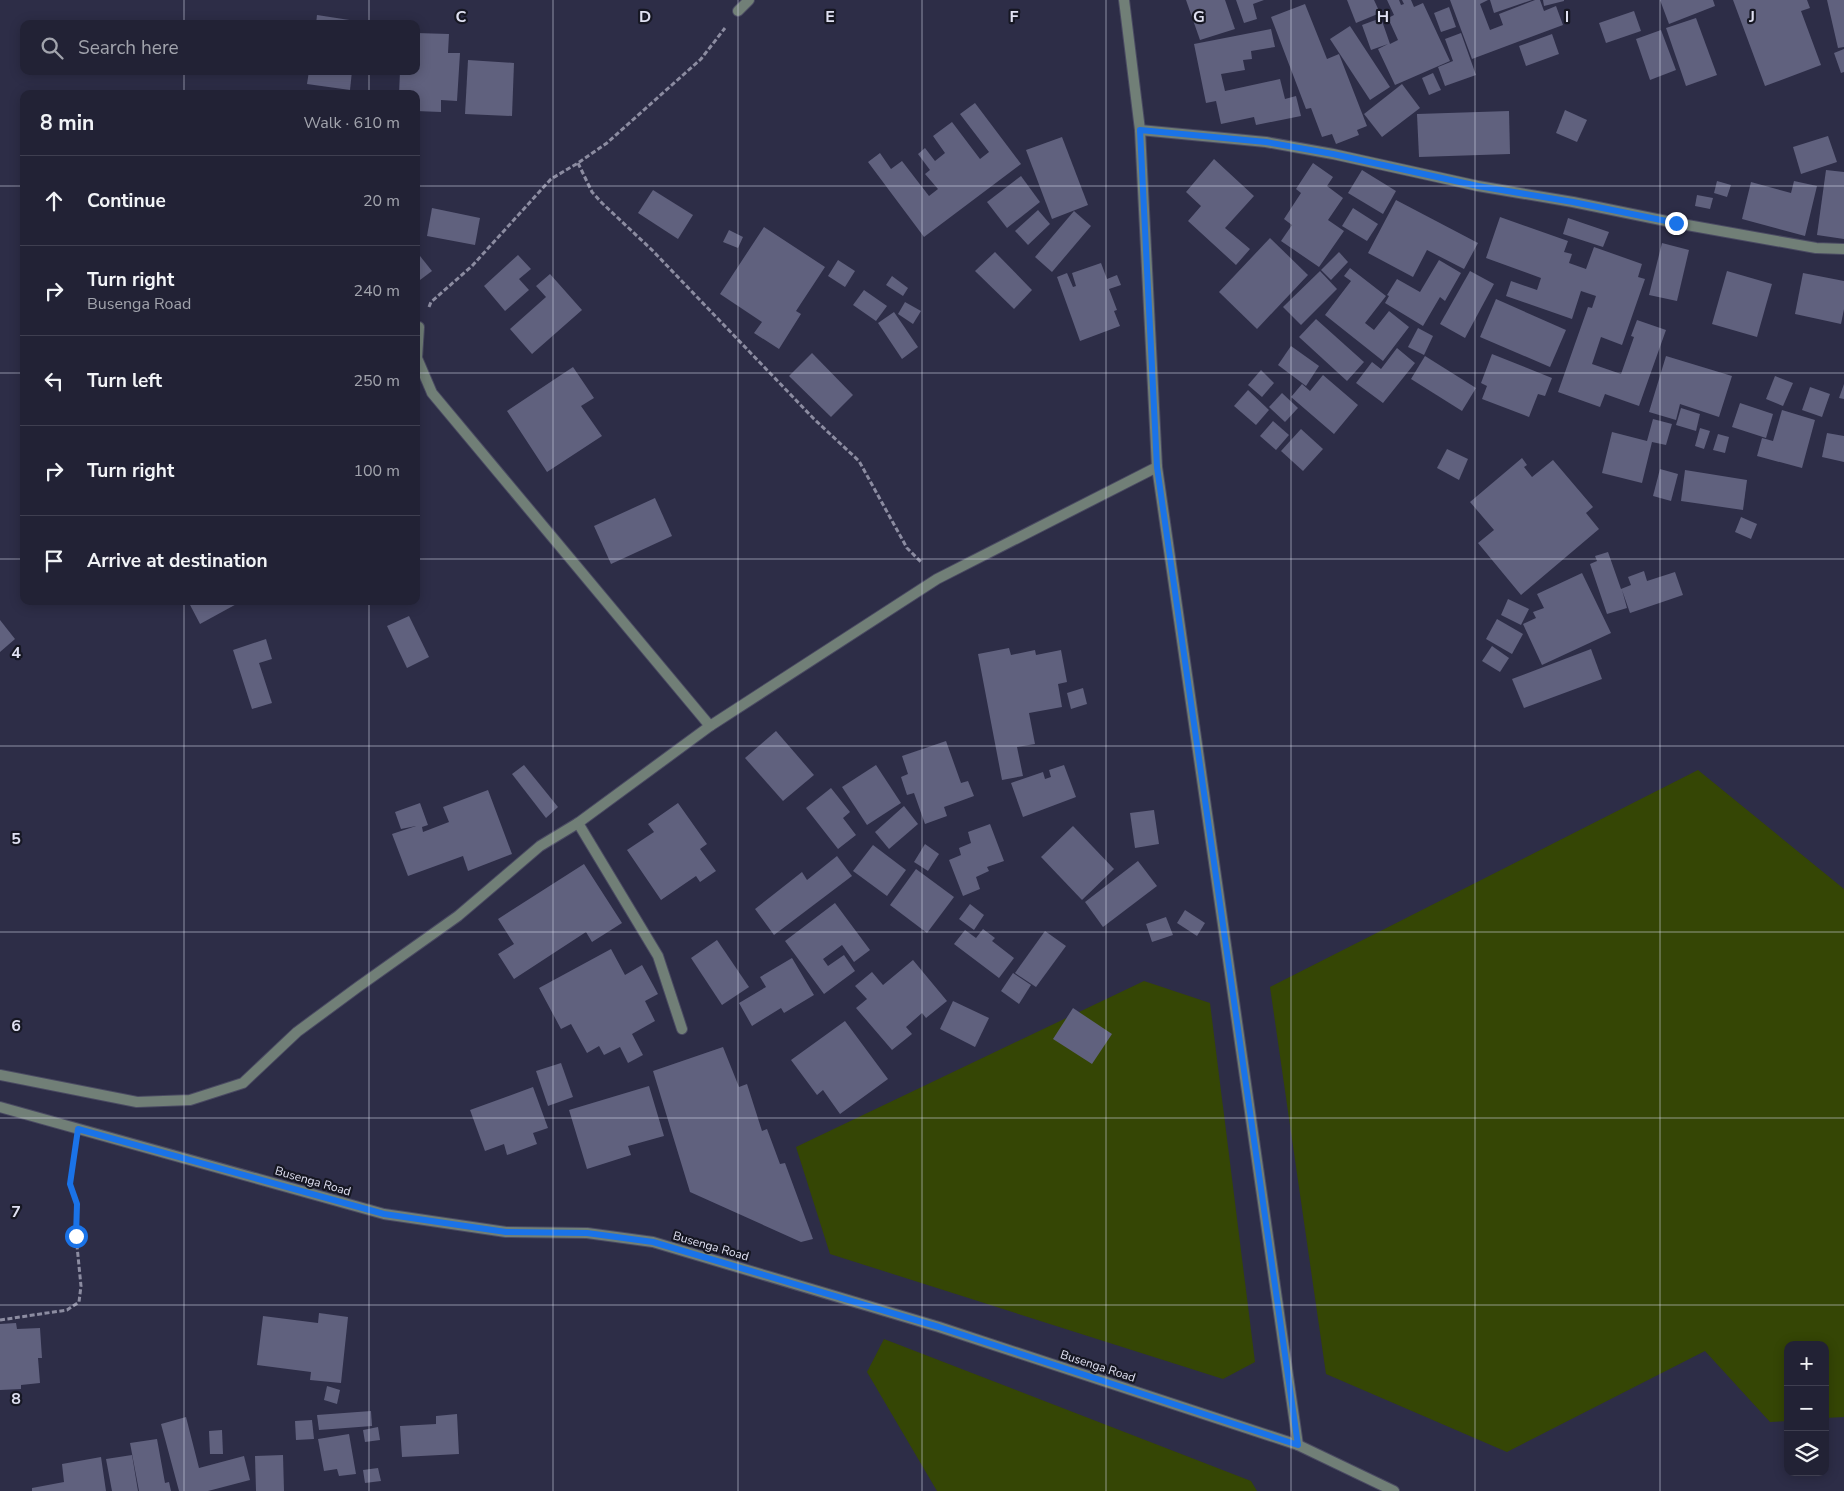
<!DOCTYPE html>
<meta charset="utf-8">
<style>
:root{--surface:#222235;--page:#2e2f41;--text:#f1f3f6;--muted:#a2a4ad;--line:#3f3f50}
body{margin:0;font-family:"Nunito Sans",sans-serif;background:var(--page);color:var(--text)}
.controls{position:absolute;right:15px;bottom:15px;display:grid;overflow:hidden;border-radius:10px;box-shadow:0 2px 12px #0003}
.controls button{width:45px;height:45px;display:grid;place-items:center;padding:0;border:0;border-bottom:1px solid var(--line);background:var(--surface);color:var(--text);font:25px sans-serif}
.stop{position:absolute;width:15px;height:15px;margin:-11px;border:4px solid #1a73e8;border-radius:50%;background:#fff}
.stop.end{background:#1a73e8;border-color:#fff;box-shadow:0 1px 5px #0008}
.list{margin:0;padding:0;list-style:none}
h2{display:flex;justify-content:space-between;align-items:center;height:65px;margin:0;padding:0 20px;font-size:21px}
h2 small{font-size:16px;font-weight:400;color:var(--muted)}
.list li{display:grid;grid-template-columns:32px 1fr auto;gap:15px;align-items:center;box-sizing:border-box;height:90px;padding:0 20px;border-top:1px solid var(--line)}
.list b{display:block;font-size:19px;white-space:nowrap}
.list p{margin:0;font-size:16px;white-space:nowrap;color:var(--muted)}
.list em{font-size:16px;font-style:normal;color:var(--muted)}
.icon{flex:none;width:28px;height:28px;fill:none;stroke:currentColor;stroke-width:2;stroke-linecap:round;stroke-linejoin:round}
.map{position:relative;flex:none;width:1844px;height:1491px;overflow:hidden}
.search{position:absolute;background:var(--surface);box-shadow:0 2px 12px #0003;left:20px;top:20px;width:400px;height:55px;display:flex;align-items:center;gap:12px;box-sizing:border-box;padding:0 18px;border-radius:10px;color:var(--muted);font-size:19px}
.panel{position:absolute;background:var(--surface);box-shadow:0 2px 12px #0003;left:20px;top:90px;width:400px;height:515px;border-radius:10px}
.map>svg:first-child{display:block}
</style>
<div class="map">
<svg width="1844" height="1491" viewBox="0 0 1844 1491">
<rect width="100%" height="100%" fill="#2d2d47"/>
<g fill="#354605">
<polygon points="1698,770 1844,889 1844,1417 1825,1418 1825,1345 1788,1345 1788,1421 1770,1422 1705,1351 1507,1452 1326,1374 1270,987"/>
<polygon points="1144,981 1210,1003 1255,1362 1223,1379 830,1254 796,1147"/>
<polygon points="884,1339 1251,1481 1257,1491 937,1491 867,1372"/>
</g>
<g fill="#60617e">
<polygon points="1186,0 1225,0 1235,29 1200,40"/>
<polygon points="1236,0 1264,0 1253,4 1257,19 1244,23"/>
<polygon points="1347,0 1374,0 1380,13 1356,23"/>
<polygon points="1387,0 1399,0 1401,5 1404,4 1402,0 1411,0 1414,7 1423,3 1450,61 1395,85 1378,49 1388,44 1371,50 1362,25 1381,18 1390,44 1398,40 1388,18 1394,15"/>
<polygon points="1450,0 1488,0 1480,4 1490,30 1503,25 1499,14 1535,0 1540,0 1544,11 1556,6 1563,25 1472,59"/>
<polygon points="1490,0 1532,0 1494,13"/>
<polygon points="1543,0 1564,0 1564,1 1544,6"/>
<polygon points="1660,0 1713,0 1715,6 1669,24"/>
<polygon points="1733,0 1807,0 1810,8 1801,11 1821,65 1765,86"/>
<polygon points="1827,0 1844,0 1844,47 1838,48"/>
<polygon points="1305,4 1327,59 1339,54 1367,126 1357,130 1359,135 1336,144 1332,134 1322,137 1311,108 1306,109 1271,17"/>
<polygon points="1449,7 1456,27 1441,32 1434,13"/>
<polygon points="1634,11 1641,31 1606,43 1599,23"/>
<polygon points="317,15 369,23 369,24 316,24"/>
<polygon points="1696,18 1717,75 1686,86 1666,28"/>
<polygon points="1350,26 1390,87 1370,100 1330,39"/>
<polygon points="1271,29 1275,47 1251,51 1252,59 1243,60 1245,70 1221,74 1225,91 1280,79 1285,99 1296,96 1301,116 1256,125 1254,117 1221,124 1216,101 1206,103 1194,44"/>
<polygon points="1661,30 1676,70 1650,80 1636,39"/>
<polygon points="416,33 449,34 448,53 460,53 457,101 441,100 441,112 416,111 416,94 399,94 400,71 416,71"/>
<polygon points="1461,33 1476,75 1445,86 1438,67 1453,61 1445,39"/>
<polygon points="1552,34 1559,54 1526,66 1519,46"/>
<polygon points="1844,49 1844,72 1841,73 1834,53"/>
<polygon points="468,60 514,63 512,116 465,114"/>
<polygon points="309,71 352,71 350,90 307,84"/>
<polygon points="1433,73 1441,90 1429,95 1422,78"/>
<polygon points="1402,84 1420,108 1382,137 1364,114"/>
<polygon points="975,103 1021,164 924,237 868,162 880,153 891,169 902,161 929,196 938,189 925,174 930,170 918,154 925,148 935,161 945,153 933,136 952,122 980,159 989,152 960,114"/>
<polygon points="1565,110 1587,120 1577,142 1556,133"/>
<polygon points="1509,111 1510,154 1419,157 1417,114"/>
<polygon points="1828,136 1837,162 1801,174 1793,147"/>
<polygon points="1062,137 1088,205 1052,219 1026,150"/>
<polygon points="1214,159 1254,196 1225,228 1250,249 1236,265 1188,221 1201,206 1186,192"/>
<polygon points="1313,163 1333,177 1327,186 1343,198 1328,220 1344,231 1319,267 1281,241 1292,225 1284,219 1301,193 1296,189"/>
<polygon points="1362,170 1396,191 1383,214 1348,193"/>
<polygon points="1826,170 1844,172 1844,239 1817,235"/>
<polygon points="1021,176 1040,202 1007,228 987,202"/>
<polygon points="1717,181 1731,185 1727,197 1714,193"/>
<polygon points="1794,181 1817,186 1805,236 1742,219 1751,182 1791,193"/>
<polygon points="653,190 693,215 678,239 638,213"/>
<polygon points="1697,195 1713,198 1710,209 1695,206"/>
<polygon points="1396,200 1478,243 1464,269 1427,250 1413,277 1368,253"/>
<polygon points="432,208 480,218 475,245 427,236"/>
<polygon points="1353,208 1378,224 1367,241 1342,226"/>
<polygon points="1038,210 1050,224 1028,245 1015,231"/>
<polygon points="1074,211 1091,226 1052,272 1035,257"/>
<polygon points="1500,217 1568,241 1564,252 1572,254 1569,263 1586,269 1594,247 1642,264 1638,277 1645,279 1622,345 1601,337 1592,364 1621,374 1634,337 1631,336 1637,320 1666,330 1639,406 1605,394 1600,407 1558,392 1588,307 1592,308 1596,296 1581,291 1572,319 1506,296 1511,281 1537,290 1541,278 1486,258"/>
<polygon points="1568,218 1609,232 1603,247 1563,234"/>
<polygon points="764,227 825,267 796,311 801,314 779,349 754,333 762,322 720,294"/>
<polygon points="729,230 743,237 738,248 723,242"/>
<polygon points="1270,238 1308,275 1257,329 1219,292"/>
<polygon points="1662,243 1689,250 1677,301 1649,295"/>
<polygon points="416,251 432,271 416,283"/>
<polygon points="995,252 1032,290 1014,309 975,271"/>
<polygon points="1339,252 1348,262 1331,280 1321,270"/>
<polygon points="518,255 531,269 519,279 529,290 505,311 484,286"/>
<polygon points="838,260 855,271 845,287 828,276"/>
<polygon points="1439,260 1461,273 1445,301 1440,297 1423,326 1385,303 1389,296 1387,295 1397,279 1420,292"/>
<polygon points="1101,263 1107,279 1117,275 1121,285 1109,289 1117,310 1114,311 1120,326 1080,341 1057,277 1067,273 1073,287 1076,286 1072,273"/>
<polygon points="1350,268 1386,296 1365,323 1374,330 1389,311 1409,327 1383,361 1325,315 1351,281 1344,276"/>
<polygon points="1320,271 1337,289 1301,325 1283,307"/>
<polygon points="1470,271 1494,284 1465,338 1440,324"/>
<polygon points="1727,271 1772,284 1757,337 1712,324"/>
<polygon points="1803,273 1844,281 1844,309 1841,324 1795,314"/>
<polygon points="550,274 582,310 532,354 510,329 546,297 536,286"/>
<polygon points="892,276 908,288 903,296 886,285"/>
<polygon points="864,290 887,306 876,321 853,305"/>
<polygon points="1496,299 1566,330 1550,367 1480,337"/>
<polygon points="905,302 921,311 913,324 898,314"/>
<polygon points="894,312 918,347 902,359 878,323"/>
<polygon points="1316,319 1364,362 1347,381 1299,337"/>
<polygon points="1418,328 1433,336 1424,355 1408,347"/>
<polygon points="1291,346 1319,366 1306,386 1278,365"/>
<polygon points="1397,348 1415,363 1383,403 1356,383 1372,362 1381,369"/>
<polygon points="812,353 853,395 831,417 789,376"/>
<polygon points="1492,354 1552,378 1545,396 1538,394 1529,417 1482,399 1487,386 1481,383"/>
<polygon points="1425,356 1476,388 1462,411 1411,379"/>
<polygon points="1666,356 1732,376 1719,417 1680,404 1676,420 1649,412"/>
<polygon points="573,367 594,398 581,406 602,436 547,472 507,411"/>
<polygon points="1261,370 1274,383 1262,397 1248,385"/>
<polygon points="1323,375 1358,405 1334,434 1291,397 1302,384 1310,391"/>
<polygon points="1775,376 1793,383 1783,406 1766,399"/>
<polygon points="1844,384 1844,399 1839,398"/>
<polygon points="1810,387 1830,394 1822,417 1802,410"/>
<polygon points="1248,390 1269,410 1256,425 1234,406"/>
<polygon points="1282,393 1298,408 1285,422 1269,407"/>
<polygon points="1740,403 1773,414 1766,438 1732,427"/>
<polygon points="1681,408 1700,414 1696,431 1676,425"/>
<polygon points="1782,410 1815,420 1802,468 1757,456 1762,438 1773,441"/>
<polygon points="1653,419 1672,424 1666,445 1652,442 1642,483 1602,473 1612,432 1647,441"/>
<polygon points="1273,421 1289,435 1276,450 1260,436"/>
<polygon points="1700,428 1710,431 1704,449 1695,446"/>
<polygon points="1301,429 1323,449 1303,471 1281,451"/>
<polygon points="1827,433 1844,436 1844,462 1822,457"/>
<polygon points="1718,434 1729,437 1725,453 1713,450"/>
<polygon points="1447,449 1468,459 1459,480 1437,468"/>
<polygon points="1522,458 1527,465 1524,467 1532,477 1553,460 1593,507 1586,513 1599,529 1521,595 1478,543 1494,530 1470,502"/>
<polygon points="1660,469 1678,474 1671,501 1653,496"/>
<polygon points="1685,470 1747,480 1743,510 1681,501"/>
<polygon points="655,498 672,536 611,564 594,526"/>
<polygon points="1741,517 1757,524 1751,539 1735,532"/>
<polygon points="1608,552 1621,589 1631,585 1628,577 1644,571 1647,581 1675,572 1683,595 1630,613 1622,590 1627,608 1607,614 1590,564 1597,561 1595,556"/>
<polygon points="1582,573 1611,633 1542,665 1523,624 1536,618 1533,612 1544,608 1537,594"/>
<polygon points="1508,599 1529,609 1521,625 1501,615"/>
<polygon points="188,601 242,601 200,624"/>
<polygon points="409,616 429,657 407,668 387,626"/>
<polygon points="1497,619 1523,634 1512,654 1486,639"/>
<polygon points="0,620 15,639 0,652"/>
<polygon points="266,639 272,659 259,663 272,703 252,709 233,650"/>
<polygon points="1492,646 1509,658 1500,672 1482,661"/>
<polygon points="1009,648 1011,655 1035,650 1036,655 1061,650 1067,682 1058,684 1062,707 1029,713 1035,744 1017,747 1023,776 1002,780 978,654"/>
<polygon points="1591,649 1602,679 1524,708 1512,679"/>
<polygon points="1083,688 1087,704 1071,709 1067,693"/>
<polygon points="776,731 814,775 783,801 745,758"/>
<polygon points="946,741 961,783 968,781 974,796 944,807 947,816 925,824 914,793 907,795 901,777 908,774 902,756"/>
<polygon points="524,765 558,807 546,818 512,774"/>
<polygon points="876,765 901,803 867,825 842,787"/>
<polygon points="1064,765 1076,797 1023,817 1011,783 1043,772 1045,779 1051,777 1049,770"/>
<polygon points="831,788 850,812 843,818 856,835 838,849 806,808"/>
<polygon points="488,790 512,854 468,871 463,856 408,876 392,834 416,826 401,829 395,812 420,803 428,825 422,827 423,832 449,822 443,807"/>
<polygon points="678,803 707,844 700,849 716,871 700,882 696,876 661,900 627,850 654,832 648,824"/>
<polygon points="904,806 918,824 889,849 875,832"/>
<polygon points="1154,810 1159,844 1135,848 1130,813"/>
<polygon points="990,824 1004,861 987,867 989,871 976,877 980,889 963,896 949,860 961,855 959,848 971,843 968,832"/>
<polygon points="1073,826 1114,869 1082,900 1041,857"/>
<polygon points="925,844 939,854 928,871 914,862"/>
<polygon points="873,845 906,870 887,896 853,871"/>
<polygon points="837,856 852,876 774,935 755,909 802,872 807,880"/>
<polygon points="1138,861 1157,886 1103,927 1085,902"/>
<polygon points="584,864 622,923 592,942 586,932 514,979 498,954 514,944 498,919"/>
<polygon points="916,869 954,897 927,933 890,905"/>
<polygon points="835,903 870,950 854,962 842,945 823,959 828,966 844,955 855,971 824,994 785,941"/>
<polygon points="970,904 984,915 974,930 959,919"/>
<polygon points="1185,910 1205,923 1197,936 1177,923"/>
<polygon points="1166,917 1173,935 1152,942 1146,924"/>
<polygon points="983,929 995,938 992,941 1014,958 999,978 954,944 965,930 976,938"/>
<polygon points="1045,931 1066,946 1036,987 1015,973"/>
<polygon points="717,940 749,987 722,1005 691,958"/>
<polygon points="611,949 625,975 642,965 658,994 645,1001 655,1021 632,1034 643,1055 628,1063 620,1047 604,1055 599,1046 587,1053 571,1024 561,1029 539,988"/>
<polygon points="792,958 814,995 784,1013 781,1008 752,1026 739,1003 766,987 760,977"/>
<polygon points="913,960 947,1001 926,1018 922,1013 906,1027 912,1034 892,1050 856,1008 867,999 855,986 872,972 883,985"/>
<polygon points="1013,973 1031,985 1019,1004 1001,991"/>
<polygon points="953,1001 989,1018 975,1047 940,1029"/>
<polygon points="1073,1008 1112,1034 1092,1064 1053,1039"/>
<polygon points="845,1021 888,1079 840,1114 823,1090 817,1095 791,1060"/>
<polygon points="723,1047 739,1087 747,1084 762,1131 767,1129 780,1164 785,1163 813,1239 801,1242 690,1192 653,1071"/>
<polygon points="561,1063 573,1097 548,1106 536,1071"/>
<polygon points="649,1086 664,1136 628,1146 631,1155 587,1169 569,1110"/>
<polygon points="533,1087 548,1128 533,1133 537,1144 507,1155 504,1144 485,1151 470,1110"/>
<polygon points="319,1313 348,1317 341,1383 310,1380 311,1372 257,1365 263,1316 318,1323"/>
<polygon points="16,1323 17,1329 40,1328 42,1358 38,1358 40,1383 21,1385 21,1389 0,1390 0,1324"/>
<polygon points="327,1386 340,1390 337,1404 324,1400"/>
<polygon points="371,1411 372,1426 319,1430 317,1415"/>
<polygon points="457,1414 459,1454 402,1457 400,1426 436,1424 436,1416"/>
<polygon points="186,1417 199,1468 244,1456 250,1480 208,1491 179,1491 161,1424"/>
<polygon points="312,1420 314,1439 296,1440 295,1421"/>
<polygon points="378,1427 380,1440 365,1442 363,1430"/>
<polygon points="222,1430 223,1454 210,1454 209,1431"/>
<polygon points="349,1434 356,1474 339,1476 337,1469 324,1471 318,1439"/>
<polygon points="157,1439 165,1483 169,1482 171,1491 139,1491 130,1443"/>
<polygon points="132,1455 138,1491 112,1491 106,1459"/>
<polygon points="283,1455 284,1491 256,1491 255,1456"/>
<polygon points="101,1457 106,1491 32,1491 32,1488 64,1482 62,1464"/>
<polygon points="378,1468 381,1481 365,1483 363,1470"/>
</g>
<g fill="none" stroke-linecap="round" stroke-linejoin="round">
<defs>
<g id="minor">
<polyline points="1124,0 1140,130 1157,467 1298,1445"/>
<polyline points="738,11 749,0"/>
<polyline points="1140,130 1266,142 1333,154 1478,186 1573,202 1676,223 1816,248 1844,249"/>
<polyline points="419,327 417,358 432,393 710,726"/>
<polyline points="578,823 658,956 682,1029"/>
<polyline points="0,1075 137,1102 190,1100 243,1083 297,1032 358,987 458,916 540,846 578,823 710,726 937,579 1157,467"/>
</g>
<polyline id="tertiary" points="0,1107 384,1214 506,1232 587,1233 653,1242 939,1327 1298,1445 1394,1491"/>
</defs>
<use href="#minor" stroke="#4a4a62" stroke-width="12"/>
<use href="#tertiary" stroke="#4a4a62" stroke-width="12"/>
<g stroke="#8c8ca1" stroke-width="3" stroke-dasharray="5 2.5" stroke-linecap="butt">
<polyline points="578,163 592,192 602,203 652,250 814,419 859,461 907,548 921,562"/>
<polyline points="429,307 431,302 472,266 551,179 578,163 607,143 701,59 725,28"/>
<polyline points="0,1320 67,1310 79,1302 81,1286 76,1236 77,1204 70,1184 75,1152"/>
</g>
<use href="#minor" stroke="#717f77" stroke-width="10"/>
<use href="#tertiary" stroke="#717f77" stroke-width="10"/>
</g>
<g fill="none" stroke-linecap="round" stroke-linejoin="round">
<polyline stroke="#1a73e8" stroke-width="6" points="76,1236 77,1204 70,1184 78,1129 384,1214 506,1232 587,1233 653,1242 939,1327 1298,1445 1157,467 1140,130 1266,142 1333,154 1478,186 1573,202 1676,223"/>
</g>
<path fill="none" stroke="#e0e1f2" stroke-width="1" stroke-opacity="0.55" d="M184,0V24M369,0V24M553,0V1491M738,0V1491M922,0V1491M1106,0V1491M1291,0V1491M1475,0V1491M1660,0V1491M184,71V94M369,71V94M0,186H24M416,186H1844M0,373H24M416,373H1844M0,559H24M416,559H1844M184,601V1491M369,601V1491M0,746H1844M0,932H1844M0,1118H1844M0,1305H1844"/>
<g text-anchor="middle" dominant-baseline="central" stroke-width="4.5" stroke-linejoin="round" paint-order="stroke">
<g font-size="12" fill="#e0e1f2" stroke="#161723">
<text transform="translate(313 1181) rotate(16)">Busenga Road</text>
<text transform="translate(711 1246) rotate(16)">Busenga Road</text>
<text transform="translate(1098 1366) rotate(18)">Busenga Road</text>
</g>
</g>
<g font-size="16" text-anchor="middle" font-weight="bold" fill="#e0e1f2" stroke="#161723" stroke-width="4.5" stroke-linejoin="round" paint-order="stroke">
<text x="461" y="22">C</text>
<text x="645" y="22">D</text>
<text x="830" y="22">E</text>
<text x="1014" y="22">F</text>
<text x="1199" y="22">G</text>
<text x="1383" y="22">H</text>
<text x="1567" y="22">I</text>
<text x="1752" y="22">J</text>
<text x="16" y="658">4</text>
<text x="16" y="844">5</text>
<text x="16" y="1031">6</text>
<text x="16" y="1217">7</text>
<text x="16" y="1404">8</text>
</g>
</svg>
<div class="controls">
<button>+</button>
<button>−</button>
<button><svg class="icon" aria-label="layers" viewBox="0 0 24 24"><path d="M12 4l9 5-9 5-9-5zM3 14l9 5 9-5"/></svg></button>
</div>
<div class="stop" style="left:76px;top:1236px"></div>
<div class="stop end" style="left:1676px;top:223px"></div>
<div class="search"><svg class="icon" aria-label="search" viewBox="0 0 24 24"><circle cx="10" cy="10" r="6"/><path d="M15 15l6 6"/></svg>Search here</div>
<section class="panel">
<h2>8 min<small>Walk · 610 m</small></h2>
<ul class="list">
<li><svg class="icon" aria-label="ahead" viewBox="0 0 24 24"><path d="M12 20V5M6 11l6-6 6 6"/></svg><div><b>Continue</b></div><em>20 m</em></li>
<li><svg class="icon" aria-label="right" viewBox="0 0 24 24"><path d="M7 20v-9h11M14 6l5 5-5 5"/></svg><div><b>Turn right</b><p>Busenga Road</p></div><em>240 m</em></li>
<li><svg class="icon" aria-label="left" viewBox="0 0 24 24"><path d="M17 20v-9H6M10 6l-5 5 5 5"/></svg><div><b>Turn left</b></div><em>250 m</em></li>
<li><svg class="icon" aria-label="right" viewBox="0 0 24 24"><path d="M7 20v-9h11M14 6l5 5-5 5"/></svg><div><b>Turn right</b></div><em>100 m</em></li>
<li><svg class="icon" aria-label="arrive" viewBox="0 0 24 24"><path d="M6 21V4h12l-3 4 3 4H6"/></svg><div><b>Arrive at destination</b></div></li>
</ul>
</section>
</div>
